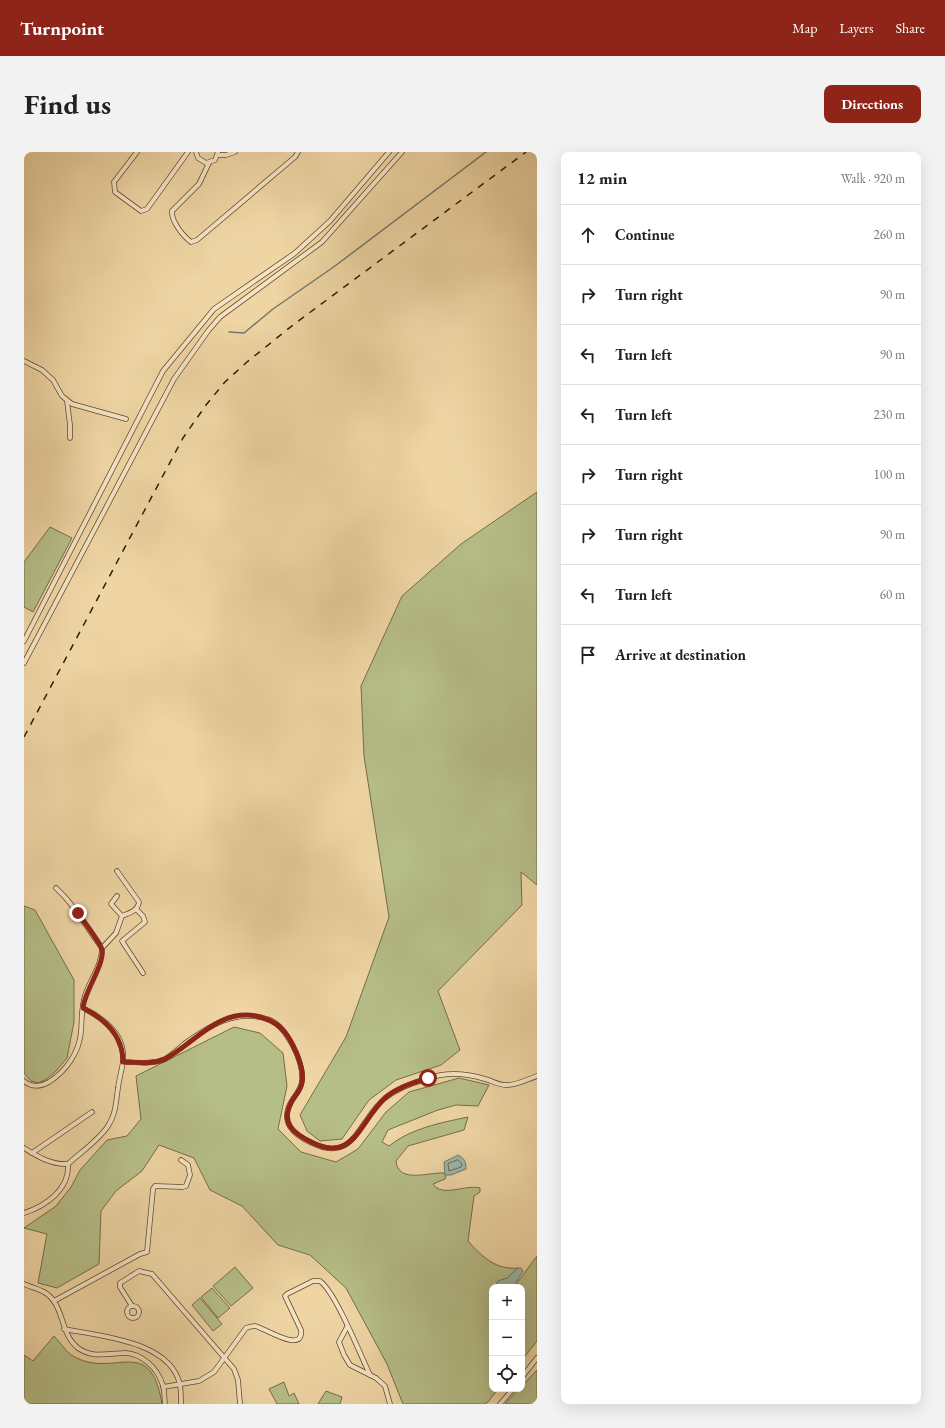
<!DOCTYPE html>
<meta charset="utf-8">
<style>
:root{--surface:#fff;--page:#f2f2f2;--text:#222;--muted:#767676;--line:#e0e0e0;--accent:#8f2418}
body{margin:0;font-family:"EB Garamond",serif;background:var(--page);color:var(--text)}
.controls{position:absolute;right:12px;bottom:12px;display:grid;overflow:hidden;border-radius:8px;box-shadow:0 4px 16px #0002}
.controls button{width:36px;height:36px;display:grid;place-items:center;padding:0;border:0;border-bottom:1px solid var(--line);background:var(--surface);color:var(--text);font:20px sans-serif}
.stop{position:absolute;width:12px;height:12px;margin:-9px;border:3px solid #8f2418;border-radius:50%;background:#fff}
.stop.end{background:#8f2418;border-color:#fff;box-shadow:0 1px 4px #0008}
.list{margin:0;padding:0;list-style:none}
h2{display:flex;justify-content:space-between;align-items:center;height:52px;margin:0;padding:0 16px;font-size:17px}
h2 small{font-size:13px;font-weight:400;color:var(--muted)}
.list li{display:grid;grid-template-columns:26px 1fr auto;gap:12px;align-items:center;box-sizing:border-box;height:60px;padding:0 16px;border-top:1px solid var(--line)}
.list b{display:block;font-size:15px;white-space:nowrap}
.list em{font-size:13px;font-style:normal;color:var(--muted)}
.icon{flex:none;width:22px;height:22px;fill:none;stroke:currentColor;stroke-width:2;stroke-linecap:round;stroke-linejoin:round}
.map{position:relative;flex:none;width:513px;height:1252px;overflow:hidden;border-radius:8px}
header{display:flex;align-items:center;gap:24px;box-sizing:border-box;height:56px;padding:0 20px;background:var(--accent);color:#fff}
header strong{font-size:19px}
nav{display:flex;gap:22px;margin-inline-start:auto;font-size:14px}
.intro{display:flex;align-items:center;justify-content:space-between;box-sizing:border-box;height:96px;padding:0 24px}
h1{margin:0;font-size:28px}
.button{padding:10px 18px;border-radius:8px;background:var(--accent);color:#fff;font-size:14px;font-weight:700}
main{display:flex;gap:24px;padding:0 24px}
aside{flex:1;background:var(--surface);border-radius:8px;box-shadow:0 4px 16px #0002}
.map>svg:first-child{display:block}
</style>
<header>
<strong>Turnpoint</strong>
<nav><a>Map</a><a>Layers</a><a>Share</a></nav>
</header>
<div class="intro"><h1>Find us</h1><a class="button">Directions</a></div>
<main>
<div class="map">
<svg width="513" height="1252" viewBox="0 0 513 1252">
<rect width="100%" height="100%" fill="#efd5a4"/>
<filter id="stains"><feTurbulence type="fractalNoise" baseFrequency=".005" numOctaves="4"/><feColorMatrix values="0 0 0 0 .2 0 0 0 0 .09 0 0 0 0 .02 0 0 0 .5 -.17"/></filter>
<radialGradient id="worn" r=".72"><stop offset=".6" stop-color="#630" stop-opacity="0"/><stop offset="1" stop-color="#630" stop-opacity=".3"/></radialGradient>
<g fill="#b6be88" stroke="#746d47">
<polygon points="513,340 513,733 497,720 498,753 414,839 436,898 417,913 372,928 345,948 318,987 296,989 283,979 276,963 322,885 365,765 340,604 337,534 378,444 437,392"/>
<polygon points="26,375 48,386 9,460 0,455 0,410"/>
<polygon points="0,754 11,758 50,828 50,870 43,906 32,919 23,927 14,931 7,929 0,921"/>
<path d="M210,875L236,881L259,901L263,934L254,977L277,1000L312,1010L334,997L362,960L385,940L435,926L465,933L454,954L432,953L414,958L364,978L358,990L365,994C388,976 416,971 444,965L440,978L384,994L372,1009C374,1032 405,1020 420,1021L422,1024L421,1027L409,1032C418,1046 442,1032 456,1036V1040L450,1044L444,1089C458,1105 472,1118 494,1116L483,1126L474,1129L471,1135H468V1237H474L464,1250L460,1252H379L363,1212L322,1136L286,1103L254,1093L218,1054L186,1038L170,1006L135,993L118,1019L92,1039L77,1059L75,1112L33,1136L14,1131L23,1082L0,1076L32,1054L47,1035L56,1018L83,988L103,984L117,967L112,924Z"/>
<polygon points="513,1104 513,1189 498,1208 498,1135 490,1135"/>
<polygon points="211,1115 229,1136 207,1154 189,1134"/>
<polygon points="188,1136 206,1156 194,1166 177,1145"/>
<polygon points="176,1146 198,1172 189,1179 168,1153"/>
<path d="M30,1184C36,1190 42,1200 49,1204C90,1228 126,1180 138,1252H0V1203L9,1209Z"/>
<polygon points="513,1218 513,1252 481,1252 495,1237 498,1237 498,1234"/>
<polygon points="260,1230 265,1244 270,1241 275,1252 253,1252 245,1237"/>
<polygon points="302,1239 318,1245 316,1252 294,1252"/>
</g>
<g fill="#9ab8ac" stroke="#707a6a">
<path d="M434,1003C440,1006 442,1009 442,1017L427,1023H421L420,1010Z"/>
<polygon points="494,1116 497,1116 499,1119 489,1135 471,1135 474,1129 483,1126"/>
</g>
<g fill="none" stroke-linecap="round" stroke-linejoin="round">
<polygon stroke="#666a59" stroke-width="1" points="434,1008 438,1012 437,1015 425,1019 424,1012"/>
<polyline stroke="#707a6a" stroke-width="1.5" points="205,180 220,181 249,157 311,114 462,0"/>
<defs>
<g id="street">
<polyline points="113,0 90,30 91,40 117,59 123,57 164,0"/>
<polyline points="172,0 174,6 182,11 191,8 194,0"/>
<polyline points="194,3 202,3 211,0"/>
<path d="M185,11L175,32L148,59C147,69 159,84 167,90L173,88L271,5L274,0"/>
<polyline points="0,209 18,218 29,228 38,244 48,252 102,267"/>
<polyline points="43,249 46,273 46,286"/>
<polyline points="0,489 139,219 190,157 271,101 306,69 365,0"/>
<polyline points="0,511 150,227 184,179 196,165 298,90 378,0"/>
<polyline points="93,744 87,752 98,764"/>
<polyline points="112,757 119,764 121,770 98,789 119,821"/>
<path d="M78,796L92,781L98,764C105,761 114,759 115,750L93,719"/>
<path d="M99,910C113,910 128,913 141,907C148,903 154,897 160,892C185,874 211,857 243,867C262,872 280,910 278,929C277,938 271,943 267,950C256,970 269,982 286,990C331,1013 333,970 361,946C372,937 388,931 402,927C421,920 441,921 461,927C469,929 476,934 484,933C493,933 504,927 513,924"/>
<path d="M0,929C8,936 16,935 25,930C42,919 55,901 57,880C58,869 57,855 61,844C66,827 78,814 78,796C62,775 51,753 32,736"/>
<path d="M0,996C14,1005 28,1013 44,1012"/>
<polyline points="8,1001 68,960"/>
<path d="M0,1061C22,1054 46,1037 44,1012C57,1000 74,989 84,974C92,962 92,949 94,936C95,927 98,918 99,909C102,883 79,866 59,856"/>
<path d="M0,1132C7,1135 14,1137 20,1140C41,1152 35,1181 54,1196C69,1207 86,1201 102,1201C118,1202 133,1216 138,1231C141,1237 140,1245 141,1252"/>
<polyline points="30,1149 116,1102 123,1100 129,1037 131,1034 159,1035 162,1034 166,1023 164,1013 157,1008"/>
<polyline points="108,1154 96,1135 96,1131 115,1119 128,1122 210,1217 214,1228 216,1252"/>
<circle cx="109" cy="1160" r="6"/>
<polyline points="323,1175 315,1190 320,1203 326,1213 352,1226 361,1234 366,1252"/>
<path d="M40,1177C76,1184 147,1189 156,1233C157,1239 157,1246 157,1252"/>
<polyline points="498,1225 513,1206"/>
<path d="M139,1235L175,1229L190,1220L222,1176C225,1175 228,1174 231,1174C239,1175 280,1203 277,1178L261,1144L263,1142L289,1129H296C312,1141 336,1202 346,1223"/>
<polyline points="476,1252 489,1237"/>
</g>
</defs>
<use href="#street" stroke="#614a2e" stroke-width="5.5"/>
<use href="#street" stroke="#f5e4c4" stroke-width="4"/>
<polyline stroke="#321c06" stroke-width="1.5" stroke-dasharray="7 7" stroke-linecap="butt" points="0,585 159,286 182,253 201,230 223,210 269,173 502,0"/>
</g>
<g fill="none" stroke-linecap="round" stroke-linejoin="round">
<path stroke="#8f2418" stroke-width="5" d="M54,761C61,771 72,785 77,795C84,808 60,839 59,856C81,867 99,883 99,910C113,910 128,913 141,907C171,891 194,857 232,864C241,866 249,869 256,875C267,885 281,915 278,930C277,939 270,944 267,951C256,972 271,982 287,990C329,1012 335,971 360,947C372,936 389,931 404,926"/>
</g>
<rect width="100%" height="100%" filter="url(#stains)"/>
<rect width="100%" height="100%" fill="url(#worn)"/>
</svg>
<div class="controls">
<button>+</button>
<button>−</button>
<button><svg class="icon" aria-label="locate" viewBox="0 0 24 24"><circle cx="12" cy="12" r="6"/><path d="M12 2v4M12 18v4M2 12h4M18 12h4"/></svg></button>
</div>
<div class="stop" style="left:404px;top:926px"></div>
<div class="stop end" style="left:54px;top:761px"></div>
</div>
<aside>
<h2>12 min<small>Walk · 920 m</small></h2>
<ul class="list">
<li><svg class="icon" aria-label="ahead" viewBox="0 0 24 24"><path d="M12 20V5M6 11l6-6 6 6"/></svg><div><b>Continue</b></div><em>260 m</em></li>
<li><svg class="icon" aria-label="right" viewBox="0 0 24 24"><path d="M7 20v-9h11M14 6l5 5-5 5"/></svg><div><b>Turn right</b></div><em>90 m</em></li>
<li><svg class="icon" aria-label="left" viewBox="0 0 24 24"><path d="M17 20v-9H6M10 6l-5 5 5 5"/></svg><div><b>Turn left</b></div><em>90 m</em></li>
<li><svg class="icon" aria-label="left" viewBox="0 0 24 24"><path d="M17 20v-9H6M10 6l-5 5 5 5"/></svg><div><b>Turn left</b></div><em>230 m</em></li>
<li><svg class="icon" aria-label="right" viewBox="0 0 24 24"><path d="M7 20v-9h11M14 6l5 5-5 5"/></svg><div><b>Turn right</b></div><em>100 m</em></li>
<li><svg class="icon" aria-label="right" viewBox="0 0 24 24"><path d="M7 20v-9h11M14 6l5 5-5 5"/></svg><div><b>Turn right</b></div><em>90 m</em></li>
<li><svg class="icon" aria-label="left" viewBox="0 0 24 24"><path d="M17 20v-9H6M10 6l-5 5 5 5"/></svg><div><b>Turn left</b></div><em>60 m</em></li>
<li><svg class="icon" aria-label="arrive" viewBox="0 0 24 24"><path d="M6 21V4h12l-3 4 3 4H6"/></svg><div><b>Arrive at destination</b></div></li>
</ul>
</aside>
</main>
